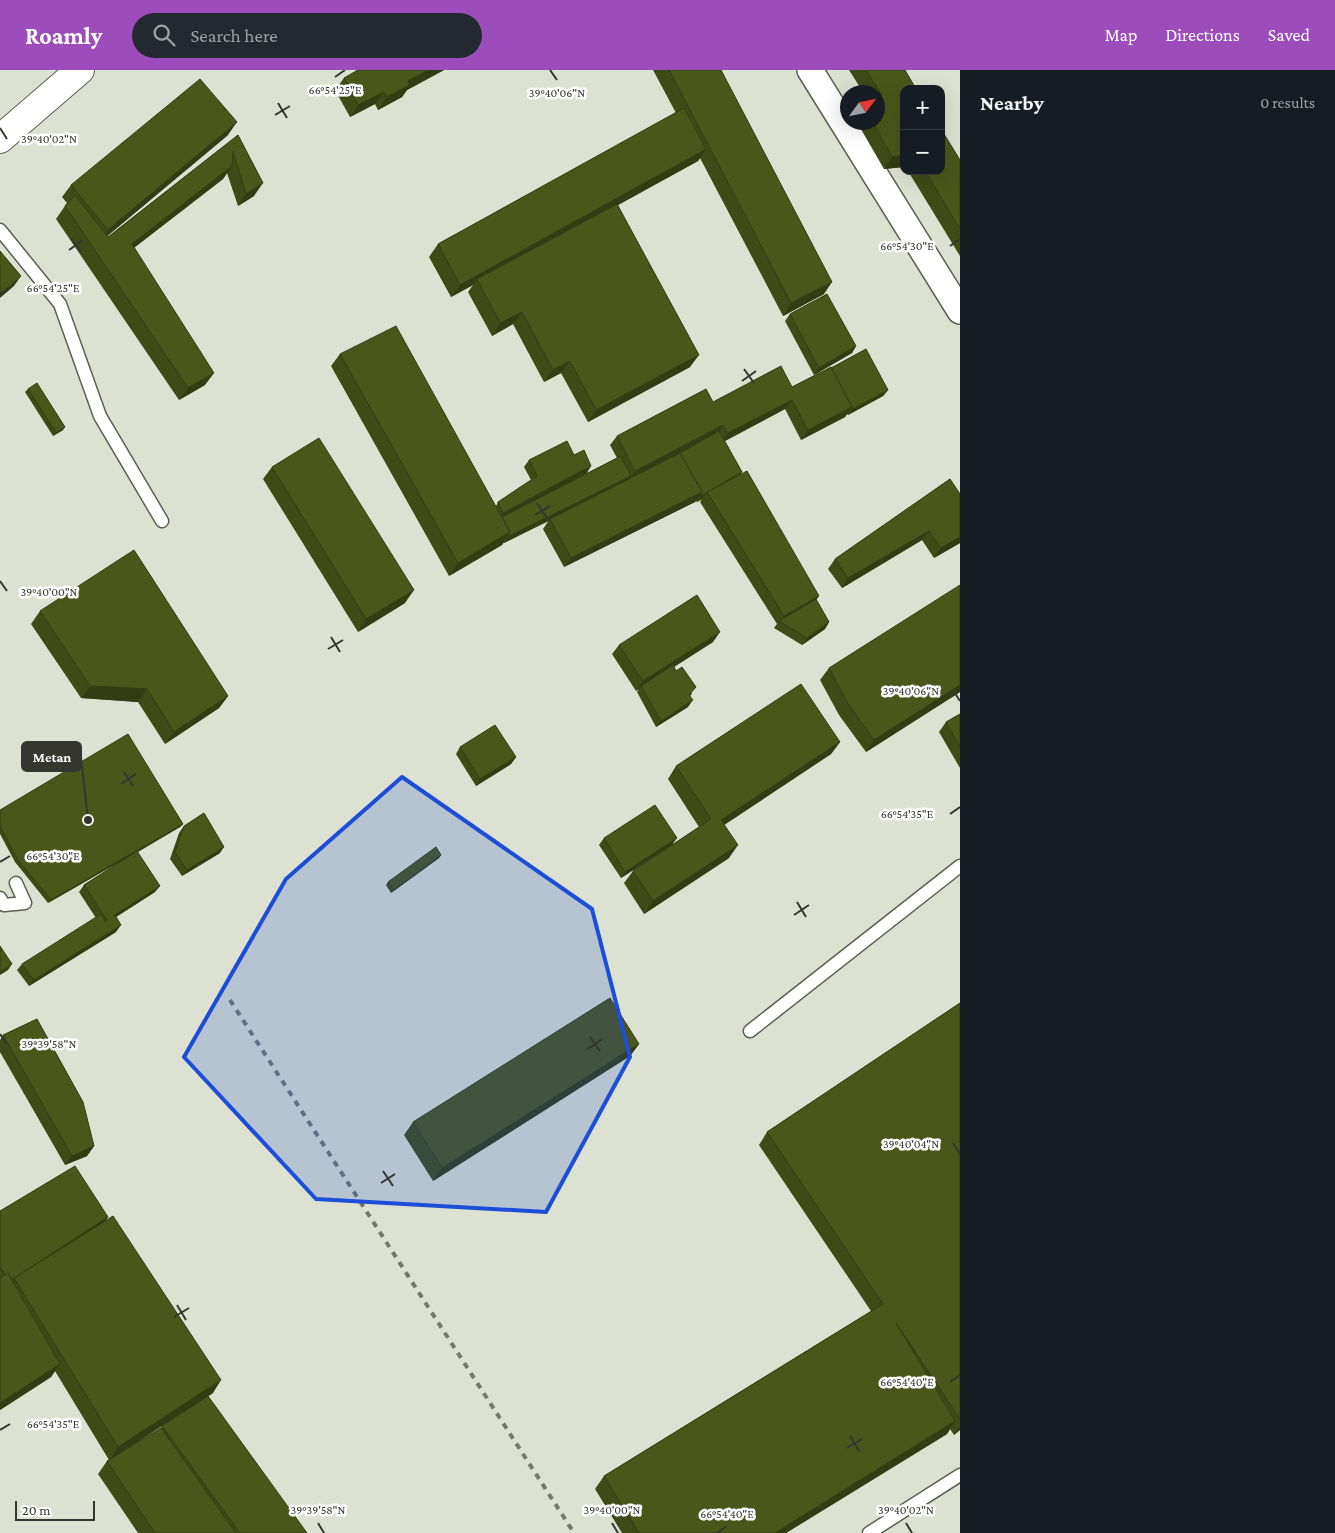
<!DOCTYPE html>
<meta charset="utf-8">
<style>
:root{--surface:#171b24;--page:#242831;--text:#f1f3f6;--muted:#9ea1a6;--line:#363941;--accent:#9d4cbb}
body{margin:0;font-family:"Crimson Pro",serif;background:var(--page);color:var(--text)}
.controls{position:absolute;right:15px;top:15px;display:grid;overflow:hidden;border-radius:10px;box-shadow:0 5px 20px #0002}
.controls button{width:45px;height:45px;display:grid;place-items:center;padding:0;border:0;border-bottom:1px solid var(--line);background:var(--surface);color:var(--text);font:25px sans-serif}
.compass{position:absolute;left:840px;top:15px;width:45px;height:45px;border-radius:50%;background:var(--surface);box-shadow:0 5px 20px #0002;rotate:57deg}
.scale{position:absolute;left:15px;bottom:12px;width:80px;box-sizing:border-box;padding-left:5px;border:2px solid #34362f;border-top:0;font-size:14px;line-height:18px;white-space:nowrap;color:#34362f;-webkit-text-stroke:4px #fff;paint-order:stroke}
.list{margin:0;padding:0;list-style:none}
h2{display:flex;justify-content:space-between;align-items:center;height:65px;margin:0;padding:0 20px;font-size:21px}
h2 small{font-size:16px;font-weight:400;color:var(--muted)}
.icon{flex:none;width:28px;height:28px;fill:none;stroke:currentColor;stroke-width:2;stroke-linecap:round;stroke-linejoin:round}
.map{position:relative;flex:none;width:960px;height:1463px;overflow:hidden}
header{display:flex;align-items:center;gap:30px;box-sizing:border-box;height:70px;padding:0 25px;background:var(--accent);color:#fff}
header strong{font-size:24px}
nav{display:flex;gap:28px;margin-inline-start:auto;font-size:18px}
.search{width:350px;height:45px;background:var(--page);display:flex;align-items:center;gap:12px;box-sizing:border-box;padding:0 18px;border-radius:28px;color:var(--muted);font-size:19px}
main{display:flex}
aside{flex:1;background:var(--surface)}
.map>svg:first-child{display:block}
</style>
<header>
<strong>Roamly</strong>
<div class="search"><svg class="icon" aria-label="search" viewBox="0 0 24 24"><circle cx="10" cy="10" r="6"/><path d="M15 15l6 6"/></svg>Search here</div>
<nav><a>Map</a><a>Directions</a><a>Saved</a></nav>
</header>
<main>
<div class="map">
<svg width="960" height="1463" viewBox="0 0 960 1463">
<rect width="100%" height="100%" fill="#dde1d1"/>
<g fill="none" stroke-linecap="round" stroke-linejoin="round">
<defs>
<g id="service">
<polyline points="0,160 60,234 100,346 162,451"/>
<polyline points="0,828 4,835 25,833 16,813"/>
<polyline points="750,961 960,796"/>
<polyline points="869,1463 960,1405"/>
</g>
<polyline id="minor" points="810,0 960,241"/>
<polyline id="tertiary" points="0,69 80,0"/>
</defs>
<use href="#service" stroke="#5c5f51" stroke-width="15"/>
<use href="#minor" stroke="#5c5f51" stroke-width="28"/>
<use href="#tertiary" stroke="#5c5f51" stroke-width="30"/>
<use href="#service" stroke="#fff" stroke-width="12"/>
<use href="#minor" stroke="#fff" stroke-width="25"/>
<use href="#tertiary" stroke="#fff" stroke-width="28"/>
<polyline stroke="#75786d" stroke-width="4" stroke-dasharray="6 6" stroke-linecap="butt" points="230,930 574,1463"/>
</g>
<g fill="#404a17">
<polygon points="358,0 444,0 407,20 402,27 378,40 375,34 350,47 335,20 344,8"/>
<polygon points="653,0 721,0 824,224 783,246 700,88 698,91 618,135 690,297 588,352 561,303 544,312 513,254 492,266 468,222 473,215 451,227 429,187 438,174 676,43"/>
<polygon points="849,0 905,0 904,19 904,97 884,99 858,54 859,52 878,52 878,22 863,22"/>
<polygon points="228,65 107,166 108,167 238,65 254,126 238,136 227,103 223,109 134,178 205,315 179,330 56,149 67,133 62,127 71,115"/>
<polygon points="960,90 960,186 908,101 941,101"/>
<polygon points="790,244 856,276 852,283 814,305 785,251"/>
<polygon points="340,284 496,436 498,432 531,410 524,397 529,390 574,385 587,403 505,446 617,388 610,375 617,366 713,332 792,317 831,298 888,320 883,326 848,345 847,344 845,347 801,370 785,339 725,371 742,402 739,405 816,529 829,552 825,559 802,575 774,558 777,554 700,432 702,429 697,432 696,431 695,432 564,497 543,459 549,450 504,473 504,472 502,475 449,506 331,296"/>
<polygon points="28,319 63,360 53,366 25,322"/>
<polygon points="272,397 405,533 358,562 263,409"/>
<polygon points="950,409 960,473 934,488 922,470 842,518 828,499 835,489"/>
<polygon points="40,541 228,626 219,638 165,674 138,632 81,628 31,554"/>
<polygon points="713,572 674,597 692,624 690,626 688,637 656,657 637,622 639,619 636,621 612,584 619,575"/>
<polygon points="829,598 960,622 866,682 839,645 820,610"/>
<polygon points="960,644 960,698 939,662 946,652"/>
<polygon points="840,672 831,684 724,755 729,788 644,844 624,813 633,801 699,757 668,709 676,696"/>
<polygon points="460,677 516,687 511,694 476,716 456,684"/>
<polygon points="0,740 183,754 180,757 138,782 155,822 116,847 116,862 29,916 17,900 22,894 96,848 79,822 84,815 123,790 48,833 15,792 0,764"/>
<polygon points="184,756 220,783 182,806 170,789 179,763"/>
<polygon points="604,768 672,775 621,808 599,775"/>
<polygon points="441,785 439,788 391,823 386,815 388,812"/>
<polygon points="960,933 960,1360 954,1365 950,1359 947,1364 786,1463 622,1463 595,1419 604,1406 871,1241 759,1075 767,1062"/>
<polygon points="3,965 94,1076 87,1086 65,1095 0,982 0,970"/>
<polygon points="639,974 630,986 433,1111 404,1065 413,1052"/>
<polygon points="0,1141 108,1147 106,1150 213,1323 113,1387 160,1359 162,1356 307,1463 138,1463 98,1404 107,1391 109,1390 55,1301 51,1307 0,1340"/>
</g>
<g fill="#343c13">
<polygon points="429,0 444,0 407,20 402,27 378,40 387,27 408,11"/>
<polygon points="384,22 375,34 350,47 358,35"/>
<polygon points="237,52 228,65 99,173 108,160"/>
<polygon points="706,79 698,91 478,212 477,209 473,215 451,227 460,215"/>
<polygon points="904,85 904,97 884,99 892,87"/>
<polygon points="232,96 223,109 123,186 132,174"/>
<polygon points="263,113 254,126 238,136 246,124"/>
<polygon points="21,206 14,216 0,228 0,224"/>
<polygon points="832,212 824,224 783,246 791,233"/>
<polygon points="522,242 513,254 492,266 500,253"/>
<polygon points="856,276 852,283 814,305 819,298"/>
<polygon points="699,285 690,297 588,352 596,340"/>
<polygon points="570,291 561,303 544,312 553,300"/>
<polygon points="214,303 205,315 179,330 188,318"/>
<polygon points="888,320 883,326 848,345 853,339"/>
<polygon points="792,330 785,339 721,373 728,363"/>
<polygon points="852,337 845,347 801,370 808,360"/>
<polygon points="723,355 717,365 628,411 635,401"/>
<polygon points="65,357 63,360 53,366 56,363"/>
<polygon points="591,396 587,403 498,450 503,443"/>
<polygon points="742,402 737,408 707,422 702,429 697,432 701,426"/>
<polygon points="631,406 626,413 504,473 509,466"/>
<polygon points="702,422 695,432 564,497 571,488"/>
<polygon points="929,461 922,470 842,518 848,508"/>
<polygon points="510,462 502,475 449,506 458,493"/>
<polygon points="960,467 960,473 934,488 941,478"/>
<polygon points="414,520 405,533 358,562 366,549"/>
<polygon points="819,526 812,536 780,552 784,546"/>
<polygon points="829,552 825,559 802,575 807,568"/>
<polygon points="720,562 713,572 642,617 641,616 639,619 636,621 643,611"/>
<polygon points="960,615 960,622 866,682 874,670"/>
<polygon points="90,616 147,619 138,632 81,628"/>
<polygon points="228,626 219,638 165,674 174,662"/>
<polygon points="693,630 688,637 656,657 661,651"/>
<polygon points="840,672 831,684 712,763 721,750"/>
<polygon points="516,687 511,694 476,716 480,709"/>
<polygon points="183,754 180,757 48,833 51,830"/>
<polygon points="677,768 672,775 621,808 625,802"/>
<polygon points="738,775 729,788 644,844 653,831"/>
<polygon points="224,777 220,783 182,806 187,800"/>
<polygon points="441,785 439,788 391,823 394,820"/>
<polygon points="160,816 155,822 108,852 113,846"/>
<polygon points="121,855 116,862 29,916 34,910"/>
<polygon points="12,894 8,900 0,905 0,902"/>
<polygon points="639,974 630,986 433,1111 442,1098"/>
<polygon points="94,1076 87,1086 65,1095 72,1086"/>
<polygon points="108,1147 102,1157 14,1208"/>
<polygon points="60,1294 51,1307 0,1340 0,1333"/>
<polygon points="221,1310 213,1323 110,1390 118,1377"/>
<polygon points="955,1351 947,1364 786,1463 775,1463"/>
<polygon points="960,1356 960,1360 954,1365"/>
</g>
<g fill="#4b561b" stroke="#343c13">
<polygon points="358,0 429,0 408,11 410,15 387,27 384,22 358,35 344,8"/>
<polygon points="669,0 721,0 832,212 791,233"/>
<polygon points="866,0 905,0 916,19 904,19 904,85 892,87 873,52 878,52 878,28 881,24"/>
<polygon points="200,9 237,52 108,160 71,115"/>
<polygon points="684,38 706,79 460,215 438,174"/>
<polygon points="941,59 960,90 960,159 925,101 941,101"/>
<polygon points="238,65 263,113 246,124 233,81 232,96 132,174 214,303 188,318 65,136 75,125 108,167"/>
<polygon points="617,134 699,285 596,340 570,291 553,300 522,242 500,253 477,209"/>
<polygon points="0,181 21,206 0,224"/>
<polygon points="827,224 856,276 819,298 790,244"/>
<polygon points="396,256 510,462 458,493 340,284"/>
<polygon points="866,279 888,320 853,339 831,298"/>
<polygon points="781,296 792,317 831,297 852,337 808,360 792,330 728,363 723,355 635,401 617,366 706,319 713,332"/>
<polygon points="37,313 65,357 56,363 28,319"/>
<polygon points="719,361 742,402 701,426 701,424 702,422 680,383"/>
<polygon points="319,368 414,520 366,549 272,397"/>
<polygon points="567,371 574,385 584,380 591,396 503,443 498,432 537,406 529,390"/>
<polygon points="680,383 702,422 571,488 550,449"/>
<polygon points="621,386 631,406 509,466 508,465 510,462 502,447"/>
<polygon points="747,401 819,526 784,546 707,422"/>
<polygon points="950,409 960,424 960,467 941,478 929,461 848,508 835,489"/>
<polygon points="134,480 228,626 174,662 147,619 90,616 40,541"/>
<polygon points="960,515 960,615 874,670 847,632 829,598"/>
<polygon points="697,525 720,562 643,611 619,575"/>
<polygon points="816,529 829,552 807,568 779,551"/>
<polygon points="673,595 676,601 682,597 696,617 689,625 693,630 661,651 641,616"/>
<polygon points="801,614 840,672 721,750 738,775 653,831 633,801 711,749 676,696"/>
<polygon points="960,644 960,677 946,652"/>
<polygon points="495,655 516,687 480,709 460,677"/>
<polygon points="128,664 183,754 51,830 17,789 0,756 0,740"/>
<polygon points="655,735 677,768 625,802 604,768"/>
<polygon points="204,743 224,777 187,800 175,782 184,756"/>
<polygon points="436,777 441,785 394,820 388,812"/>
<polygon points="137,781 160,816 113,846 115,845 121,855 34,910 22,894 101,844 105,851 107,850 84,815"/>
<polygon points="0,876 12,894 0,902"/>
<polygon points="610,928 639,974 442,1098 413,1052"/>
<polygon points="960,933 960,1349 896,1253 955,1351 775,1463 639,1463 604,1406 883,1234 767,1062"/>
<polygon points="37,949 83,1032 94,1076 72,1086 3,965"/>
<polygon points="75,1096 108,1147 12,1210 8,1203 6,1205 0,1197 0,1141"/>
<polygon points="113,1146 221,1310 118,1377 14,1208"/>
<polygon points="8,1203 60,1294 0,1333 0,1208"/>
<polygon points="208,1326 307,1463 240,1463 162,1356"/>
<polygon points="161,1358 236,1463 155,1463 107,1391"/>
</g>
<path fill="#1d4ed8" fill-opacity="0.2" stroke="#1d4ed8" stroke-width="4" stroke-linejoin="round" d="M402,707L592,839L630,987L546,1142L316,1129L184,987L286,809Z"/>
<path fill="none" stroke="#34362f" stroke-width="2" d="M550,0L557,10M335,7L345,0M278,33L287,48M275,45L290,36M0,58L7,69M71,168L81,182M950,176L960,169M69,180L83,170M0,224L10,218M744,299L754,313M742,311L756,301M537,433L547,448M535,445L550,436M0,511L7,521M331,567L340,582M328,579L343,570M953,620L960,631M124,702L133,716M121,714L136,704M950,744L960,737M0,792L10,786M797,832L806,847M794,845L809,835M0,964L7,974M590,967L600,981M588,979L602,969M953,1073L960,1084M383,1101L393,1116M381,1113L395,1104M177,1235L186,1250M174,1247L189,1238M950,1312L960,1305M0,1360L10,1354M850,1366L859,1381M847,1378L862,1369M318,1453L324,1463M612,1453L618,1463M906,1453L912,1463M717,1463L727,1456"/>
<g font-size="12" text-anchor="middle" fill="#34362f" stroke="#fff" stroke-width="5" stroke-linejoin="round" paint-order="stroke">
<text x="335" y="24">66°54'25"E</text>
<text x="557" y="27">39°40'06"N</text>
<text x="49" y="73">39°40'02"N</text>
<text x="907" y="180">66°54'30"E</text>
<text x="53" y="222">66°54'25"E</text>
<text x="49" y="526">39°40'00"N</text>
<text x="911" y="625">39°40'06"N</text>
<text x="907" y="748">66°54'35"E</text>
<text x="53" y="790">66°54'30"E</text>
<text x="49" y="978">39°39'58"N</text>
<text x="911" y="1078">39°40'04"N</text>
<text x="907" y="1316">66°54'40"E</text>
<text x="53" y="1358">66°54'35"E</text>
<text x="318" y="1444">39°39'58"N</text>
<text x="612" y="1444">39°40'00"N</text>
<text x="906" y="1444">39°40'02"N</text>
<text x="727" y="1448">66°54'40"E</text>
</g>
<path fill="none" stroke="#34362f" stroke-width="2" d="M88 750L81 687"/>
<circle fill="#34362f" stroke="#fff" stroke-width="2" cx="88" cy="750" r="5"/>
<rect fill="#34362f" stroke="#34362f" stroke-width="2" x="22" y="672" width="59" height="29" rx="5"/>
<g font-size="14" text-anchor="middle" font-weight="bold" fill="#fff">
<text x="52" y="692">Metan</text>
</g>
</svg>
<div class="controls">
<button>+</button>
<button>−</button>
</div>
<svg class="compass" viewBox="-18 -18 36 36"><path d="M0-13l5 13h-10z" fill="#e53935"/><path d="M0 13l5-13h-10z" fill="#9ea1a6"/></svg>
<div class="scale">20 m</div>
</div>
<aside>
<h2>Nearby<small>0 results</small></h2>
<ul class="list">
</ul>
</aside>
</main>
